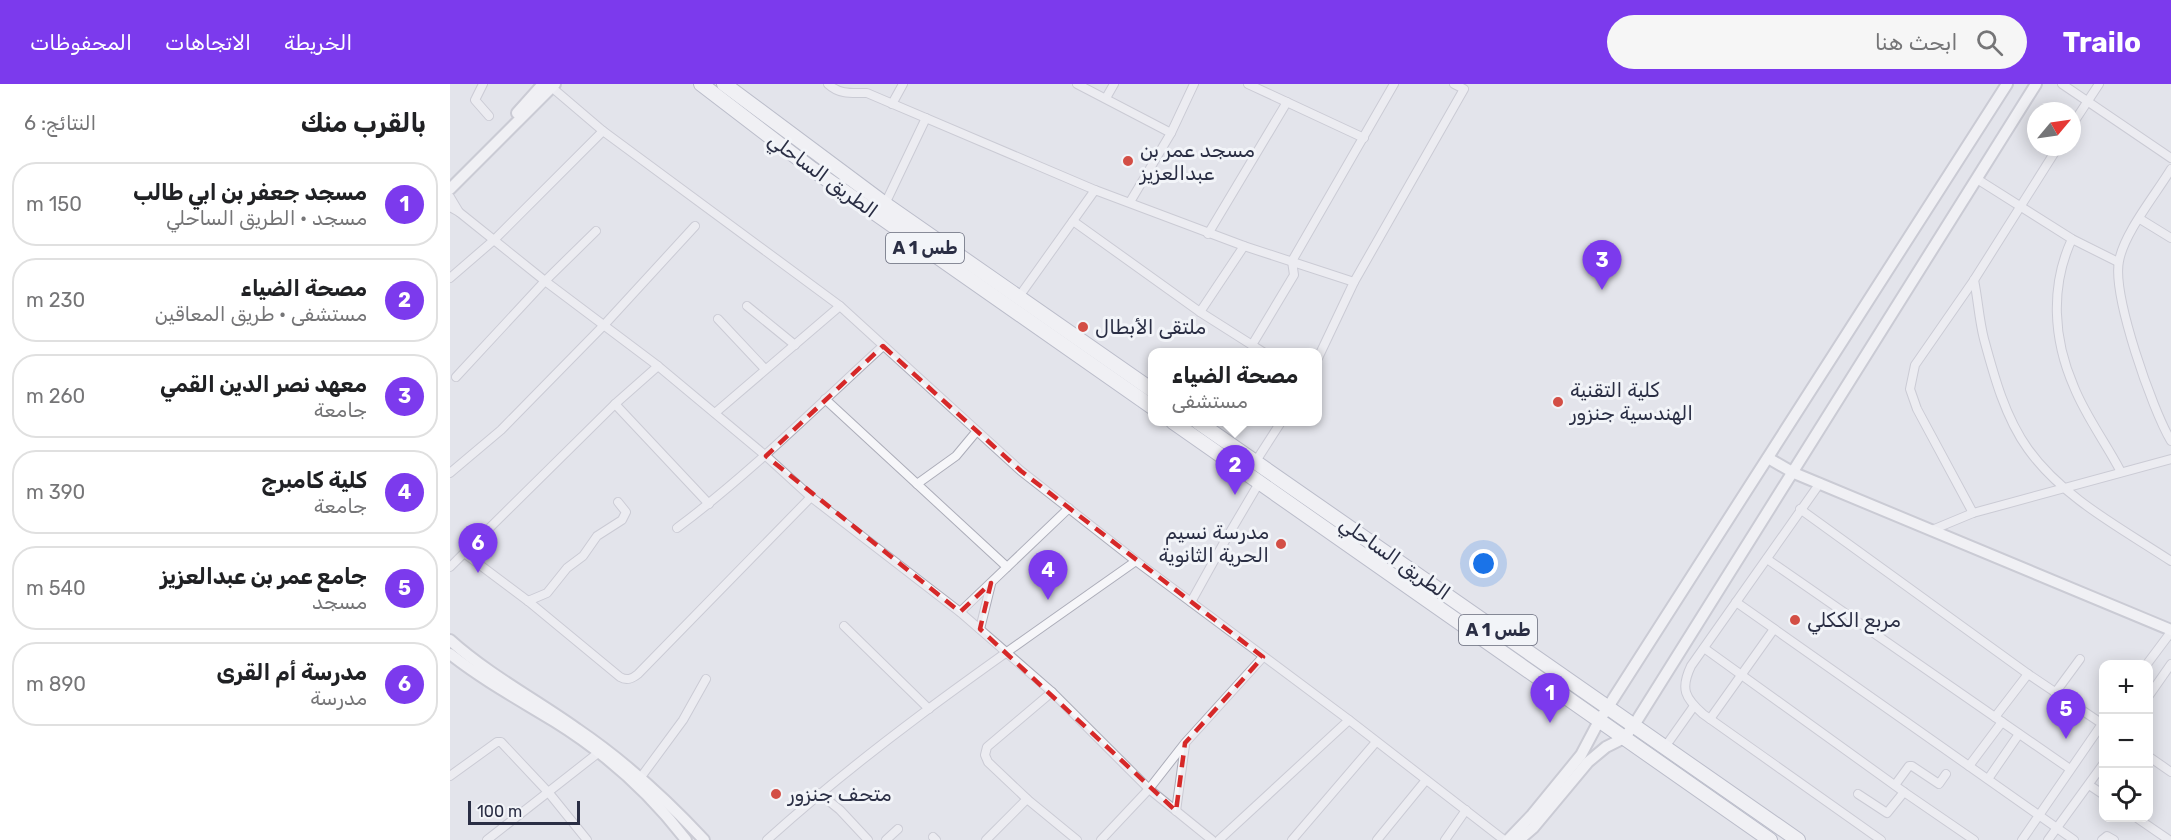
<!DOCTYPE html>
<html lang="ar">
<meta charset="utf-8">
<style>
:root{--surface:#fff;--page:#f6f6f6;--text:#202124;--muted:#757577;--line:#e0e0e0;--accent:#7c3aed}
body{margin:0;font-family:Rubik,"Noto Sans Arabic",sans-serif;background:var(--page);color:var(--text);direction:rtl}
.controls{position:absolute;right:18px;bottom:18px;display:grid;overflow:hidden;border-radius:12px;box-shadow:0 3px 15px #0003}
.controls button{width:54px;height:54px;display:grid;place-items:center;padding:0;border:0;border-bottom:2px solid var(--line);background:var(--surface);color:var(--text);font:30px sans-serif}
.compass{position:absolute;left:1577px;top:18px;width:54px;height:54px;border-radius:50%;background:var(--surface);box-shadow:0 3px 15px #0003;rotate:61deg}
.scale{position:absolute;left:18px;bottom:15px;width:112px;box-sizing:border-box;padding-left:6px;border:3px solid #2a2e44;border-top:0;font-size:16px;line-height:21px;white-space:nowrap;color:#2a2e44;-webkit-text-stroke:4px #f2f4f8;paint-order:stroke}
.you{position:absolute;left:1034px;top:480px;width:21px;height:21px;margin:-15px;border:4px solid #fff;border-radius:50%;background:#1a73e8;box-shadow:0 0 0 9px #1a73e833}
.badge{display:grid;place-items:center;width:39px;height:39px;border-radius:50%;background:var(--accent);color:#fff;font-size:20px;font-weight:700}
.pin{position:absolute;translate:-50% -50px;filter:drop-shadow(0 2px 3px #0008)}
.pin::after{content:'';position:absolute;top:32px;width:21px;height:18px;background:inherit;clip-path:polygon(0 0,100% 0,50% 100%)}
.popup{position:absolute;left:698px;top:264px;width:174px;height:78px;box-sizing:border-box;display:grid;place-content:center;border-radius:12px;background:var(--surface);filter:drop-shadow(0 2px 4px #0005);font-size:20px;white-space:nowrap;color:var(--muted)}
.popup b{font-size:22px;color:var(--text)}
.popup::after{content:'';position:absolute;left:50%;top:100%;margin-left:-12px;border:12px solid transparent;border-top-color:var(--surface)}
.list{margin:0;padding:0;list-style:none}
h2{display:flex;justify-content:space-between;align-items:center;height:78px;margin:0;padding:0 24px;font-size:26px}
h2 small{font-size:20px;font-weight:400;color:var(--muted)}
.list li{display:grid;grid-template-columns:39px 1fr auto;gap:18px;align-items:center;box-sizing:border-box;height:84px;margin:0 12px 12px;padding:0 12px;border:2px solid var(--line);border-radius:24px}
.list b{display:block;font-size:22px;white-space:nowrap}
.list p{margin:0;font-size:20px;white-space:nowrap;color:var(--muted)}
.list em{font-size:20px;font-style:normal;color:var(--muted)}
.icon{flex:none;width:33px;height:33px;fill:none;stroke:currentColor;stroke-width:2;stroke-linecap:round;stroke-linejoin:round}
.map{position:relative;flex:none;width:1721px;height:756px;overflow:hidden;direction:ltr}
header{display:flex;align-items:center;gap:36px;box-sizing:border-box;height:84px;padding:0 30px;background:var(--accent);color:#fff}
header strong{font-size:28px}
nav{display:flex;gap:33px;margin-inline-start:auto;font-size:21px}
.search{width:420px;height:54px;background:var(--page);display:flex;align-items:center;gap:15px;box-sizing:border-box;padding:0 21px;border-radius:33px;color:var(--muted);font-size:22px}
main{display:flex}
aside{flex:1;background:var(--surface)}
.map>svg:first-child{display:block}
</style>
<header>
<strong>Trailo</strong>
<div class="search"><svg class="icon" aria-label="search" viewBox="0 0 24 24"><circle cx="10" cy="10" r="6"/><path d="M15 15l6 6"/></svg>ابحث هنا</div>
<nav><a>الخريطة</a><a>الاتجاهات</a><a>المحفوظات</a></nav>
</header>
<main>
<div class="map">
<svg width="1721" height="756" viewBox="0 0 1721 756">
<rect width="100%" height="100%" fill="#e3e4eb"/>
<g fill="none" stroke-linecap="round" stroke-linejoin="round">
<defs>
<g id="street">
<polyline points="33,0 25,16 39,32"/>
<path d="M378,0C390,11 402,9 417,9L645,106"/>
<polyline points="627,0 721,49"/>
<polyline points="798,0 914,54"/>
<polyline points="1612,0 1721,74"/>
<polyline points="99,1 153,47 390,222 571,387 686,477 899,636 1054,756"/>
<polyline points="656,14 664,0"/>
<polyline points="442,20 453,0"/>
<polyline points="1622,41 1649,0"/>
<path d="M1721,85C1706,110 1674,149 1669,177C1662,211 1702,325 1721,357"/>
<polyline points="1527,95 1622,155 1668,178"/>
<polyline points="0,113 9,128"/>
<polyline points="680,118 721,49 744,0"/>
<polyline points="435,120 476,34"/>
<polyline points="0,123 9,128 95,197 208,282 316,372 361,413 510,528 602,608 699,705 762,756"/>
<polyline points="1690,135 1721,154"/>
<polyline points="623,137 750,228 802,261"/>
<polyline points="758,150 837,18"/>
<path d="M1622,155C1600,202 1603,255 1624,303C1636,333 1656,359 1671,388"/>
<polyline points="0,194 44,156 153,47"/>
<path d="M1524,196C1528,215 1529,236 1534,255C1544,292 1555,333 1578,365C1613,414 1671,444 1721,477"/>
<polyline points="568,214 645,106 794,162 904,198"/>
<polyline points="297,222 345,261"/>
<polyline points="750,228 794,162"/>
<polyline points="268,235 315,285"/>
<polyline points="813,268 802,261 844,191 842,177 944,0"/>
<polyline points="868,274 904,198 1014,5 1004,0"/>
<polyline points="6,293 95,197 146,147"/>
<polyline points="375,315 557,483"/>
<polyline points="165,320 259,420"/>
<polyline points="265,329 390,222"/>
<polyline points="806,377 831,338"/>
<polyline points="0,389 51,346 155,240 245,142"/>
<path d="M1370,399L1241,582C1230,605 1235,614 1253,630L1431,756"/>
<polyline points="467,400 506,372 526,348"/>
<polyline points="1350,425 1578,590 1654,641"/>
<polyline points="1523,429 1467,325 1460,305 1465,281 1524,196 1608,63"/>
<path d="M227,444C301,389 365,324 433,262"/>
<polyline points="1482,446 1523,429 1721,375"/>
<path d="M14,469L78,517L170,593C177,597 182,595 188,590L361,413"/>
<polyline points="1317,475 1620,685"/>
<polyline points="0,483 165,320 208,282"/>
<polyline points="78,517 97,509 117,484 133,472 147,452 172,436 176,428 168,418"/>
<polyline points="741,518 776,455 809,399"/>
<polyline points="1286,518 1624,756"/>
<polyline points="510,528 619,424"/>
<polyline points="394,542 479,625"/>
<polyline points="530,545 541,500"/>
<polyline points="1254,564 1454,708 1524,756"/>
<polyline points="1697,580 1721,548"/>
<polyline points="602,608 537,663 535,671 538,678 577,715 627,756"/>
<polyline points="1605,609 1630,575"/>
<polyline points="1698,613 1721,580"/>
<polyline points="1545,633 1578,590"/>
<polyline points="1260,635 1324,545"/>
<polyline points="1215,663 1244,622"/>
<polyline points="1698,672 1721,688"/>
<polyline points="1519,682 1552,638"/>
<polyline points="0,692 47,658 51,658 99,709 137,756"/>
<polyline points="191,693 233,636 256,595"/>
<polyline points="1538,695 1569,650"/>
<polyline points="1445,701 1459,682 1462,682 1489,700 1496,690"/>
<polyline points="1639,701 1654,711"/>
<polyline points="369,709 390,726 418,756"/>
<polyline points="1408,710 1437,729 1454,708"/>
<polyline points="726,727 735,661"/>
<polyline points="1687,734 1719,756"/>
<polyline points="483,753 486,756"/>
<polyline points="37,756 148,669"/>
<path d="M317,756C431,653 560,566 686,477"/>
<polyline points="436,756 448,745"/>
<polyline points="536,756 577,715"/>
<polyline points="651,756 699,705 735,659 813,573"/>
<polyline points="769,756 899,636"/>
<polyline points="842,756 926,658"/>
<polyline points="927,756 976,696"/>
<polyline points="995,756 1016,726"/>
<polyline points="1572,756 1654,637"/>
<polyline points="1598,756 1654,679"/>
<polyline points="1652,756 1657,752 1664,756"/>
</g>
<g id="secondary">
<polyline points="67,29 93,0"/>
<polyline points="0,105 105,0"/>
<polyline points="1318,374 1344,389 1721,546"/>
<path d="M0,556C39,591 85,615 127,645C174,677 215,714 254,756"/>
<path d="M0,570C33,596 68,615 104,637C154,668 200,709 236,756"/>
<polyline points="1058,756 1082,731 1131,671 1149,637 1557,0"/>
<polyline points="1069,756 1083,744 1138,678 1156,663 1174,654 1184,641 1586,0"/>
</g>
<g id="highway">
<polyline points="251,0 362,85 702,323"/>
<polyline points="274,0 435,120 702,306"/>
<polyline points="723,338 1320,756"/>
<polyline points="748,338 1348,756"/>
</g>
</defs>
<use href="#street" stroke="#acadb9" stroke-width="10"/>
<use href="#secondary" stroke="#acadb9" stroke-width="14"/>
<use href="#highway" stroke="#898ea2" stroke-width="16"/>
<use href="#street" stroke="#f6f6f9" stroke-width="8"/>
<use href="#secondary" stroke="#fff" stroke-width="10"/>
<use href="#highway" stroke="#fff" stroke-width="14"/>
</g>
<path d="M0 0H1721V756H0ZM433,262L571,387L813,573L735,659L726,727L530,545L541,499L510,528L316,372Z" fill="#e3e4eb" fill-opacity=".55" fill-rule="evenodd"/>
<path fill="none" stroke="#d62828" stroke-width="4.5" stroke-dasharray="12 8" stroke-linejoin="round" d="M433,262L571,387L813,573L735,659L726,727L530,545L541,499L510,528L316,372Z"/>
<g fill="#d34e45" stroke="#f2f4f8" stroke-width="2">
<circle cx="678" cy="77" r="6"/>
<circle cx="633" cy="243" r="6"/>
<circle cx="1108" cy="318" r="6"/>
<circle cx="831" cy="460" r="6"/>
<circle cx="1345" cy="536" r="6"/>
<circle cx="326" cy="710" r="6"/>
</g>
<g text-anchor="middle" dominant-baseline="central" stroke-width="6" stroke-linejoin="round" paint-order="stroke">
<g fill="#f2f4f8" stroke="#66697a" stroke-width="1.5">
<rect x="436" y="149" width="78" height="30" rx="4.5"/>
<rect x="1009" y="531" width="78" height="30" rx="4.5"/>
</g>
<g font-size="18" font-weight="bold" fill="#2a2e44">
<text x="475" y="164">A 1 طس</text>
<text x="1048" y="546">A 1 طس</text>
</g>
<g font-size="20" fill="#2a2e44" stroke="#f2f4f8" text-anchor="start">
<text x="690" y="66">مسجد عمر بن<tspan x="690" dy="23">عبدالعزيز</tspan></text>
<text x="645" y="243">ملتقى الأبطال</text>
<text x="1120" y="306">كلية التقنية<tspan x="1120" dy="23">الهندسية جنزور</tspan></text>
<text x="819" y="448" text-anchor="end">مدرسة نسيم<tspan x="819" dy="23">الحرية الثانوية</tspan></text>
<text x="1357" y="536">مربع الككلي</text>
<text x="338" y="710">متحف جنزور</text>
</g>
<g font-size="20" fill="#2a2e44" stroke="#f2f4f8">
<text transform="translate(373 91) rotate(36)">الطريق الساحلي</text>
<text transform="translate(945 474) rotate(35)">الطريق الساحلي</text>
</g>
</g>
</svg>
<div class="controls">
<button>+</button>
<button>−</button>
<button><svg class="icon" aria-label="locate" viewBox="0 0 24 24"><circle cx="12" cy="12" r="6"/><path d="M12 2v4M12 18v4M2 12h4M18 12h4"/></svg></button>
</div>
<svg class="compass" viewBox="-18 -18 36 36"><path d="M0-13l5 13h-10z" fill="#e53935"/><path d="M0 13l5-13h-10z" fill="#757577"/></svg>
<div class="scale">100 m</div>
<div class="you"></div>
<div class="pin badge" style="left:1100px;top:639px">1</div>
<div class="pin badge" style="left:785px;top:411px">2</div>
<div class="popup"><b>مصحة الضياء</b>مستشفى</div>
<div class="pin badge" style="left:1152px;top:206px">3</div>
<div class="pin badge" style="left:598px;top:516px">4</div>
<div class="pin badge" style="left:1616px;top:655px">5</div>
<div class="pin badge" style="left:28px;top:489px">6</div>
</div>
<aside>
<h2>بالقرب منك<small>النتائج: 6</small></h2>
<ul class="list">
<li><span class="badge">1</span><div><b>مسجد جعفر بن ابي طالب</b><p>مسجد · الطريق الساحلي</p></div><em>150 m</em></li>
<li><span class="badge">2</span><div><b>مصحة الضياء</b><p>مستشفى · طريق المعاقين</p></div><em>230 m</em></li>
<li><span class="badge">3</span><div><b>معهد نصر الدين القمي</b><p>جامعة</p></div><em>260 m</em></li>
<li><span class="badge">4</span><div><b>كلية كامبرج</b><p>جامعة</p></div><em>390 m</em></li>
<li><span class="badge">5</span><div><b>جامع عمر بن عبدالعزيز</b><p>مسجد</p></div><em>540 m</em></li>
<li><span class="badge">6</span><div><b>مدرسة أم القرى</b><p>مدرسة</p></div><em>890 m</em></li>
</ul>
</aside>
</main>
